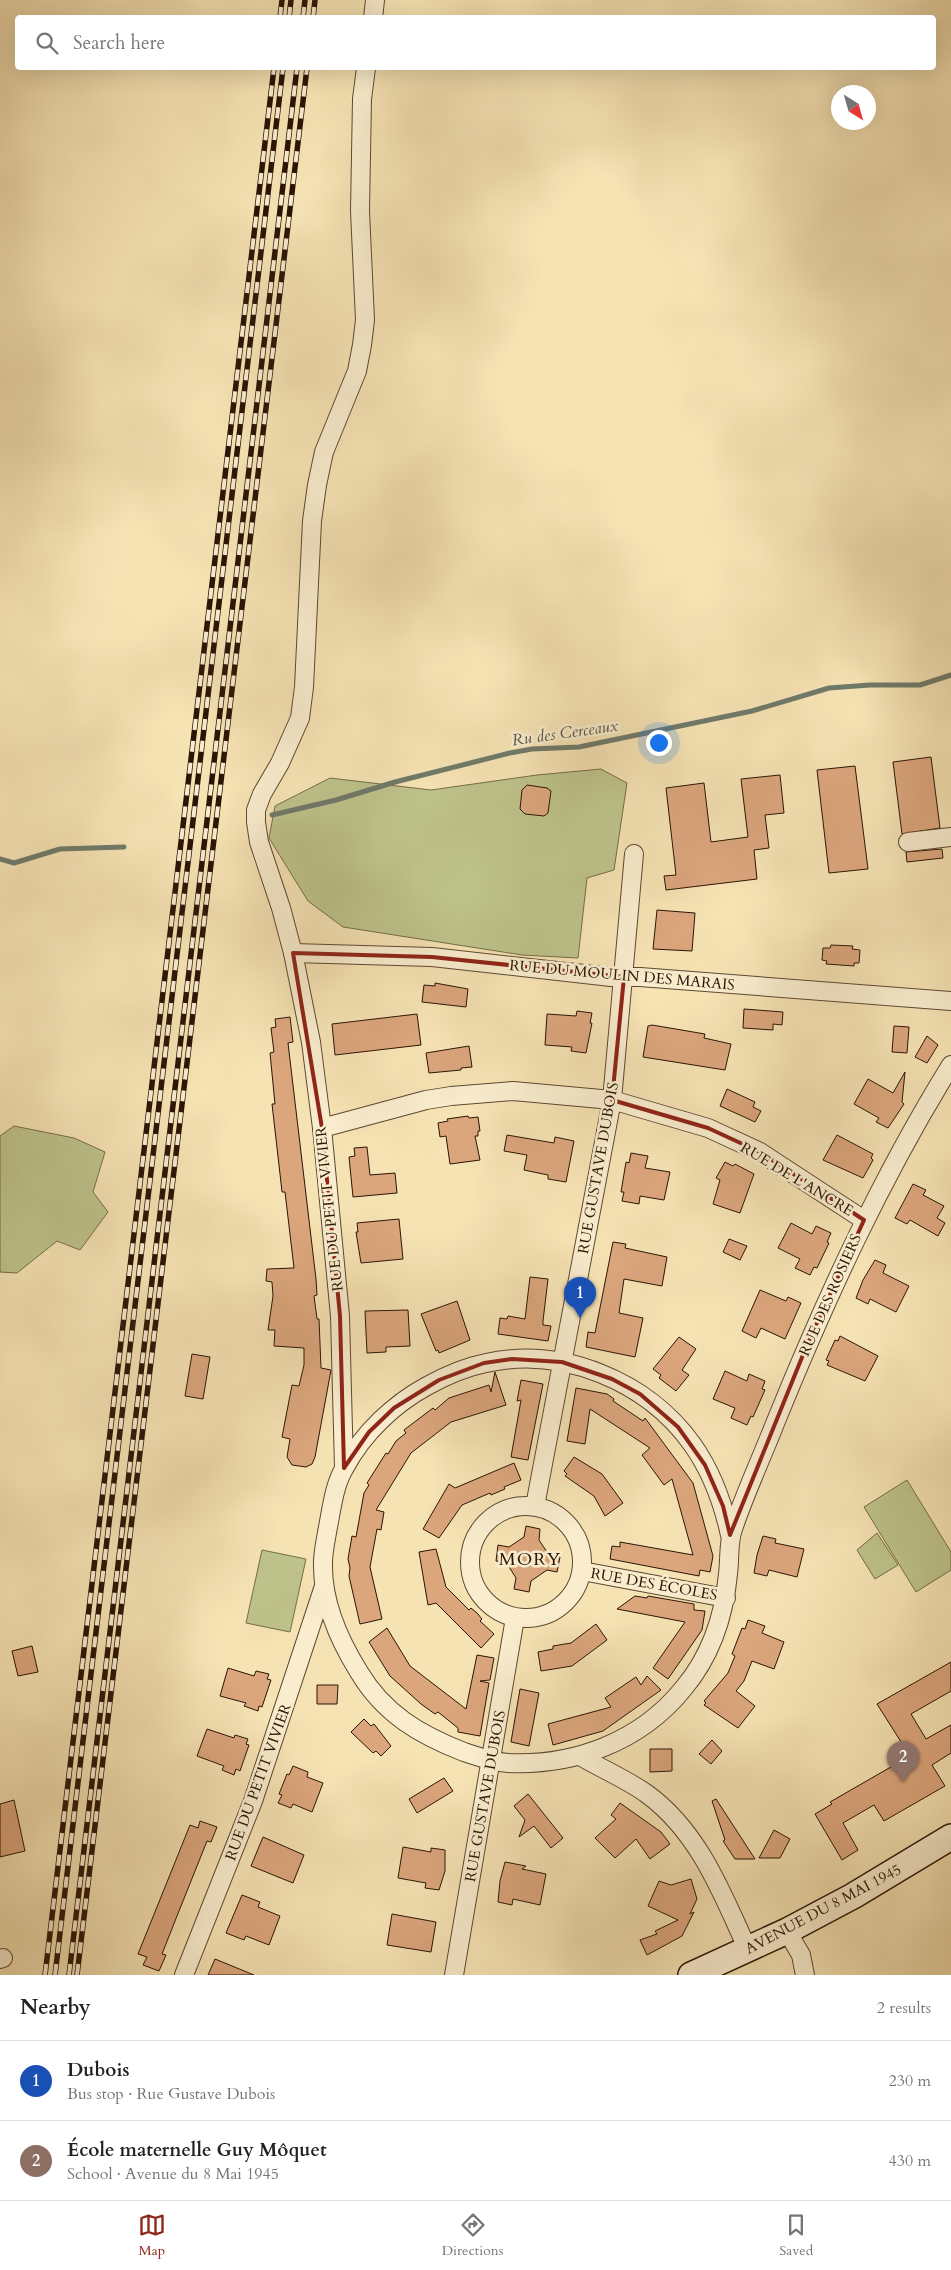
<!DOCTYPE html>
<meta charset="utf-8">
<style>
:root{--surface:#fff;--page:#f2f2f2;--text:#202124;--muted:#757577;--line:#e0e0e0;--accent:#8f2418}
body{margin:0;font-family:Cardo,serif;background:var(--page);color:var(--text)}
.compass{position:absolute;left:831px;top:85px;width:45px;height:45px;border-radius:50%;background:var(--surface);box-shadow:0 5px 20px #0002;rotate:143deg}
.you{position:absolute;left:658px;top:742px;width:18px;height:18px;margin:-12px;border:4px solid #fff;border-radius:50%;background:#1a73e8;box-shadow:0 0 0 8px #1a73e833}
.badge{display:grid;place-items:center;width:32px;height:32px;border-radius:50%;background:var(--accent);color:#fff;font-size:16px;font-weight:700}
.pin{position:absolute;translate:-50% -41px;filter:drop-shadow(0 1px 2px #0008)}
.pin::after{content:'';position:absolute;top:26px;width:18px;height:15px;background:inherit;clip-path:polygon(0 0,100% 0,50% 100%)}
.list{margin:0;padding:0;list-style:none}
h2{display:flex;justify-content:space-between;align-items:center;height:65px;margin:0;padding:0 20px;font-size:21px}
h2 small{font-size:16px;font-weight:400;color:var(--muted)}
.list li{display:grid;grid-template-columns:32px 1fr auto;gap:15px;align-items:center;box-sizing:border-box;height:80px;padding:0 20px;border-top:1px solid var(--line)}
.list b{display:block;font-size:19px;white-space:nowrap}
.list p{margin:0;font-size:16px;white-space:nowrap;color:var(--muted)}
.list em{font-size:16px;font-style:normal;color:var(--muted)}
.icon{flex:none;width:28px;height:28px;fill:none;stroke:currentColor;stroke-width:2;stroke-linecap:round;stroke-linejoin:round}
.map{position:relative;flex:none;width:951px;height:1975px;overflow:hidden}
.search{position:absolute;background:var(--surface);box-shadow:0 5px 20px #0002;left:15px;right:15px;top:15px;height:55px;display:flex;align-items:center;gap:12px;box-sizing:border-box;padding:0 18px;border-radius:5px;color:var(--muted);font-size:19px}
.sheet{height:225px;background:var(--surface)}
nav{display:flex;justify-content:space-around;align-items:center;box-sizing:border-box;height:70px;border-top:1px solid var(--line);background:var(--surface);font-size:14px;color:var(--muted)}
nav a{display:grid;justify-items:center;gap:2px}
nav .on{color:var(--accent)}
.map>svg:first-child{display:block}
</style>
<div class="map">
<svg width="951" height="1975" viewBox="0 0 951 1975">
<rect width="100%" height="100%" fill="#f6e3b4"/>
<filter id="stains"><feTurbulence type="fractalNoise" baseFrequency=".004" numOctaves="4"/><feColorMatrix values="0 0 0 0 .2 0 0 0 0 .09 0 0 0 0 .02 0 0 0 .5 -.17"/></filter>
<radialGradient id="worn" r=".72"><stop offset=".6" stop-color="#630" stop-opacity="0"/><stop offset="1" stop-color="#630" stop-opacity=".3"/></radialGradient>
<g fill="#bec38b" stroke="#746c48">
<polygon points="601,769 627,783 614,870 587,878 578,958 522,955 343,927 308,901 269,838 275,806 330,778 431,790 537,775"/>
<polygon points="14,1126 74,1138 105,1152 93,1192 108,1212 80,1250 57,1241 17,1273 0,1272 0,1136"/>
<polygon points="907,1480 951,1552 951,1570 916,1592 864,1507"/>
<polygon points="877,1533 898,1565 875,1579 857,1550"/>
<polygon points="262,1550 306,1559 290,1632 246,1623"/>
</g>
<g fill="none" stroke-linecap="round" stroke-linejoin="round">
<g stroke="#6f7a6a" stroke-width="5">
<polyline points="272,815 336,800 395,782 510,753 532,749 579,747 752,711 829,688 870,685 920,685 951,675"/>
<polyline points="0,859 14,863 60,849 124,847"/>
</g>
</g>
<g fill="#dca67d" stroke="#2a1405">
<polygon points="931,757 940,828 902,834 893,762"/>
<polygon points="855,766 868,869 829,873 817,770"/>
<polygon points="780,775 784,813 765,815 769,848 754,850 757,879 666,890 664,876 676,875 666,788 704,783 711,842 748,837 741,779"/>
<polygon points="527,785 547,788 551,791 548,813 544,816 525,814 520,809 522,790"/>
<polygon points="942,849 943,858 907,862 906,852"/>
<polygon points="657,910 695,913 692,951 653,949"/>
<polygon points="831,945 853,946 852,949 860,950 859,963 854,963 854,966 826,964 827,961 822,960 823,948 830,948"/>
<polygon points="435,983 468,989 466,1007 422,1002 424,985 435,986"/>
<polygon points="744,1009 783,1012 782,1025 773,1024 773,1030 743,1028"/>
<polygon points="577,1011 592,1013 590,1023 592,1023 586,1053 571,1051 572,1047 545,1045 547,1014 576,1016"/>
<polygon points="417,1014 421,1045 335,1055 332,1024"/>
<polygon points="290,1017 293,1042 288,1043 316,1279 317,1295 314,1296 317,1319 319,1319 321,1368 331,1370 315,1457 312,1464 306,1467 292,1465 287,1457 290,1439 282,1437 292,1385 299,1386 304,1365 304,1348 274,1346 275,1330 268,1330 273,1296 272,1282 266,1281 267,1269 294,1268 285,1192 282,1192 280,1174 272,1104 275,1104 270,1053 274,1052 271,1028 276,1027 275,1019"/>
<polygon points="652,1025 705,1034 704,1038 731,1044 725,1070 643,1057 648,1026"/>
<polygon points="894,1026 909,1027 907,1053 892,1052"/>
<polygon points="927,1036 938,1045 927,1063 915,1057"/>
<polygon points="469,1046 472,1067 461,1068 461,1070 429,1073 426,1053"/>
<polygon points="905,1072 902,1102 904,1104 888,1128 876,1122 879,1118 854,1104 868,1079 893,1093"/>
<polygon points="727,1089 755,1102 753,1107 761,1111 755,1122 720,1106"/>
<polygon points="468,1116 469,1118 478,1117 480,1131 478,1131 478,1136 475,1136 480,1160 450,1164 446,1136 440,1137 438,1123 448,1121 447,1119"/>
<polygon points="507,1135 554,1143 555,1137 574,1141 566,1182 548,1179 548,1175 524,1170 527,1155 504,1151"/>
<polygon points="837,1135 873,1154 871,1158 873,1160 863,1178 823,1160"/>
<polygon points="367,1147 370,1175 395,1173 397,1193 353,1197 349,1157 355,1156 354,1148"/>
<polygon points="631,1153 648,1156 645,1168 670,1172 664,1200 640,1196 639,1204 622,1201 624,1192 621,1192 626,1162 629,1163"/>
<polygon points="725,1162 733,1166 735,1164 754,1174 740,1213 713,1204 720,1180 716,1178"/>
<polygon points="913,1184 926,1190 923,1195 944,1206 937,1218 945,1223 938,1236 910,1220 907,1224 895,1218"/>
<polygon points="399,1219 403,1259 361,1263 356,1232 358,1232 357,1223"/>
<polygon points="791,1223 812,1234 816,1226 831,1233 827,1242 829,1243 817,1268 814,1267 810,1275 795,1268 800,1259 778,1248"/>
<polygon points="729,1239 747,1246 740,1260 723,1252"/>
<polygon points="613,1242 626,1244 625,1248 667,1257 662,1286 624,1279 619,1313 643,1318 635,1357 586,1347 588,1332 595,1333"/>
<polygon points="875,1260 886,1265 883,1273 909,1286 896,1312 870,1299 868,1304 856,1298 863,1280"/>
<polygon points="530,1277 548,1279 543,1321 543,1325 551,1326 548,1341 498,1334 500,1318 507,1319 508,1316 525,1319"/>
<polygon points="760,1290 786,1301 788,1297 801,1303 785,1339 761,1328 756,1338 742,1331"/>
<polygon points="457,1301 470,1340 439,1353 438,1350 436,1351 421,1314"/>
<polygon points="408,1310 410,1346 386,1347 386,1352 367,1353 365,1311"/>
<polygon points="840,1336 878,1356 865,1381 827,1365 829,1361 826,1360 835,1340 838,1341"/>
<polygon points="679,1337 696,1349 682,1370 689,1375 676,1391 659,1378 661,1375 653,1369"/>
<polygon points="192,1354 210,1357 203,1399 185,1396"/>
<polygon points="725,1371 747,1381 749,1374 765,1381 762,1389 765,1390 753,1417 751,1416 747,1425 731,1418 735,1408 713,1399"/>
<polygon points="495,1372 506,1405 451,1422 411,1453 376,1510 384,1512 381,1530 377,1529 370,1567 382,1619 360,1624 349,1576 350,1568 348,1559 352,1536 356,1537 364,1493 369,1485 367,1483 386,1453 388,1454 396,1441 406,1433 404,1430 433,1408 435,1410 449,1398 489,1385 491,1392"/>
<polygon points="521,1380 543,1384 528,1460 511,1457 521,1400 517,1401"/>
<polygon points="576,1388 607,1394 614,1399 613,1401 643,1421 645,1418 693,1483 713,1556 710,1572 700,1570 699,1576 610,1559 612,1546 620,1547 620,1542 693,1555 672,1479 664,1485 642,1455 650,1448 590,1409 585,1444 567,1441"/>
<polygon points="574,1457 602,1474 623,1503 605,1516 594,1496 565,1476 567,1474 564,1471"/>
<polygon points="514,1463 521,1480 504,1487 505,1489 491,1495 490,1493 462,1505 439,1538 423,1529 449,1484 455,1488"/>
<polygon points="526,1526 540,1529 539,1540 549,1555 560,1557 557,1572 547,1570 531,1581 529,1592 514,1589 516,1578 506,1562 496,1561 498,1545 509,1547 524,1537"/>
<polygon points="763,1536 776,1539 775,1543 804,1549 797,1577 769,1570 767,1576 754,1573 757,1555"/>
<polygon points="436,1549 446,1587 469,1610 471,1608 477,1613 482,1619 480,1621 494,1634 481,1648 436,1603 428,1605 419,1552"/>
<polygon points="635,1596 647,1598 648,1596 694,1604 694,1610 705,1611 702,1630 668,1679 653,1668 685,1622 617,1609"/>
<polygon points="748,1620 765,1626 762,1633 784,1642 774,1669 752,1661 744,1681 736,1691 755,1706 738,1728 704,1705 706,1703 704,1701 728,1673 735,1656 732,1654 742,1628 745,1629"/>
<polygon points="596,1624 607,1640 572,1666 541,1671 538,1652 553,1649 553,1646 571,1643"/>
<polygon points="387,1628 410,1666 466,1709 477,1655 494,1658 490,1680 480,1681 489,1683 480,1736 458,1732 458,1728 438,1712 435,1714 421,1704 390,1676 369,1642"/>
<polygon points="32,1646 38,1672 18,1676 12,1651"/>
<polygon points="951,1662 951,1691 911,1714 926,1739 951,1725 951,1753 932,1765 945,1786 884,1821 874,1805 843,1823 858,1850 842,1860 815,1814 832,1804 830,1802 910,1756 877,1704"/>
<polygon points="228,1668 254,1676 256,1671 269,1674 267,1679 271,1680 262,1707 259,1706 258,1711 244,1706 246,1703 220,1696"/>
<polygon points="647,1676 661,1690 603,1731 553,1745 548,1724 611,1707 605,1698 636,1677 641,1685"/>
<polygon points="317,1685 338,1685 337,1704 317,1704"/>
<polygon points="520,1689 539,1693 529,1746 511,1742"/>
<polygon points="364,1719 371,1726 374,1724 391,1746 381,1756 376,1751 373,1753 351,1732"/>
<polygon points="207,1729 234,1738 235,1735 248,1739 246,1744 249,1745 240,1771 236,1769 234,1775 222,1770 224,1766 197,1756"/>
<polygon points="712,1740 722,1751 711,1764 699,1754"/>
<polygon points="650,1749 672,1749 672,1771 650,1772"/>
<polygon points="293,1766 308,1772 307,1777 323,1783 312,1812 293,1804 291,1808 278,1803 282,1795 279,1794 287,1774 289,1775"/>
<polygon points="444,1778 453,1791 417,1813 409,1799"/>
<polygon points="528,1794 563,1838 551,1848 534,1826 519,1837 525,1820 514,1806"/>
<polygon points="716,1799 755,1859 735,1859 723,1841 725,1840 712,1801"/>
<polygon points="14,1800 25,1851 0,1857 0,1804"/>
<polygon points="620,1803 661,1832 670,1844 650,1859 636,1839 615,1858 595,1838 616,1819 611,1815"/>
<polygon points="200,1821 217,1827 211,1842 207,1841 175,1921 162,1954 166,1955 159,1971 143,1965 147,1957 138,1954 190,1825 198,1828"/>
<polygon points="774,1830 790,1839 780,1858 759,1858"/>
<polygon points="263,1837 304,1855 293,1883 251,1866"/>
<polygon points="403,1847 431,1852 431,1848 445,1850 445,1871 439,1890 425,1888 426,1883 398,1878"/>
<polygon points="505,1862 526,1866 522,1869 546,1874 540,1905 513,1899 512,1905 498,1902 500,1881"/>
<polygon points="691,1879 697,1899 690,1914 694,1912 682,1936 647,1955 640,1940 657,1934 655,1931 678,1920 648,1906 659,1881 671,1885"/>
<polygon points="242,1895 260,1902 258,1907 280,1916 269,1945 246,1936 244,1940 226,1933"/>
<polygon points="392,1914 436,1922 431,1952 387,1945"/>
<polygon points="215,1959 254,1975 208,1975"/>
</g>
<g fill="none" stroke-linecap="round" stroke-linejoin="round">
<defs>
<g id="minor">
<polyline points="373,18 375,0"/>
<polyline points="908,842 951,837"/>
<polyline points="293,953 432,957 611,977 640,977 951,1001"/>
<polyline points="322,1128 426,1100 451,1096 513,1091 612,1100 708,1128 760,1152 864,1220"/>
<polyline points="344,1468 340,1316 322,1128 311,1042 293,953 281,908 259,842 256,822 256,810 262,794 280,763 300,718 304,687 312,521 317,485 324,452 357,371 362,345 365,320 360,211 362,99 366,68"/>
<circle cx="526" cy="1562" r="56"/>
<polyline points="535,1506 612,1100 634,854"/>
<path d="M730,1535C723,1503 712,1472 692,1444C647,1381 562,1346 486,1363C466,1367 445,1376 427,1386C394,1404 363,1433 345,1467C334,1485 332,1507 328,1527C326,1539 323,1551 323,1563C322,1602 339,1640 359,1672C384,1714 420,1735 464,1752C479,1757 492,1762 508,1763C574,1766 640,1742 683,1689C711,1656 724,1617 728,1574C730,1559 728,1543 733,1529C745,1493 762,1457 776,1421C826,1298 881,1178 951,1065"/>
<polyline points="582,1571 726,1598"/>
<path d="M580,1756C602,1769 626,1779 647,1794C699,1832 722,1893 748,1950"/>
<polyline points="787,1931 801,1955 805,1975"/>
<polyline points="0,1959 3,1958"/>
<polyline points="184,1975 253,1801 324,1586"/>
<polyline points="454,1975 515,1618"/>
</g>
<polyline id="secondary" points="691,1975 787,1931 853,1896 951,1837"/>
</defs>
<use href="#minor" stroke="#5d4831" stroke-width="20"/>
<use href="#secondary" stroke="#2a1405" stroke-width="28"/>
<use href="#minor" stroke="#f9edce" stroke-width="18"/>
<use href="#secondary" stroke="#f9edce" stroke-width="25"/>
<defs>
<g id="rail">
<polyline points="280,18 282,0"/>
<polyline points="289,18 291,0"/>
<polyline points="303,18 305,0"/>
<polyline points="313,18 315,0"/>
<polyline points="45,1975 274,68"/>
<polyline points="55,1975 283,68"/>
<polyline points="69,1975 297,68"/>
<polyline points="77,1975 307,68"/>
</g>
</defs>
<use href="#rail" stroke="#2a1405" stroke-width="5.5"/>
<use href="#rail" stroke="#f9edce" stroke-width="4" stroke-dasharray="11" stroke-linecap="butt"/>
</g>
<path fill="none" stroke="#8f2418" stroke-width="4" stroke-linejoin="round" d="M293,953L432,957L624,977L612,1100L708,1128L760,1152L864,1220L807,1345L730,1535L723,1506L705,1465L678,1427L640,1394L612,1379L562,1362L512,1359L484,1363L439,1380L394,1408L369,1432L344,1468L340,1316L322,1128Z"/>
<g text-anchor="middle" dominant-baseline="central" stroke-width="5" stroke-linejoin="round" paint-order="stroke">
<g font-size="15" fill="#2a1405" stroke="#f9edce">
<text transform="translate(622 975) rotate(5)">RUE DU MOULIN DES MARAIS</text>
<text transform="translate(598 1168) rotate(-80)">RUE GUSTAVE DUBOIS</text>
<text transform="translate(797 1179) rotate(31)">RUE DE L'ANCRE</text>
<text transform="translate(329 1209) rotate(-96)">RUE DU PETIT VIVIER</text>
<text transform="translate(830 1295) rotate(-66)">RUE DES ROSIERS</text>
<text transform="translate(654 1584) rotate(10)">RUE DES ÉCOLES</text>
<text transform="translate(258 1782) rotate(-70)">RUE DU PETIT VIVIER</text>
<text transform="translate(485 1796) rotate(-80)">RUE GUSTAVE DUBOIS</text>
<text transform="translate(823 1909) rotate(-28)">AVENUE DU 8 MAI 1945</text>
</g>
<g font-size="16" font-style="italic" fill="#525040" stroke="#f9edce">
<text transform="translate(565 733) rotate(-8)">Ru des Cerceaux</text>
</g>
<g font-size="18" letter-spacing="1" fill="#2a1405" stroke="#f9edce">
<text x="530" y="1559">MORY</text>
</g>
</g>
<rect width="100%" height="100%" filter="url(#stains)"/>
<rect width="100%" height="100%" fill="url(#worn)"/>
</svg>
<svg class="compass" viewBox="-18 -18 36 36"><path d="M0-13l5 13h-10z" fill="#e53935"/><path d="M0 13l5-13h-10z" fill="#757577"/></svg>
<div class="you"></div>
<div class="pin badge" style="left:580px;top:1318px;background:#1a4fb4">1</div>
<div class="pin badge" style="left:903px;top:1782px;background:#8d6e63">2</div>
<div class="search"><svg class="icon" aria-label="search" viewBox="0 0 24 24"><circle cx="10" cy="10" r="6"/><path d="M15 15l6 6"/></svg>Search here</div>
</div>
<section class="sheet">
<h2>Nearby<small>2 results</small></h2>
<ul class="list">
<li><span class="badge" style="background:#1a4fb4">1</span><div><b>Dubois</b><p>Bus stop · Rue Gustave Dubois</p></div><em>230 m</em></li>
<li><span class="badge" style="background:#8d6e63">2</span><div><b>École maternelle Guy Môquet</b><p>School · Avenue du 8 Mai 1945</p></div><em>430 m</em></li>
</ul>
</section>
<nav>
<a class="on"><svg class="icon" aria-label="map" viewBox="0 0 24 24"><path d="M3 6l6-2 6 2 6-2v14l-6 2-6-2-6 2zM9 4v14M15 6v14"/></svg>Map</a>
<a><svg class="icon" aria-label="directions" viewBox="0 0 24 24"><path d="M12 3l9 9-9 9-9-9zM9 14v-3h6M13 9l2 2-2 2"/></svg>Directions</a>
<a><svg class="icon" aria-label="saved" viewBox="0 0 24 24"><path d="M7 4h10v16l-5-4-5 4z"/></svg>Saved</a>
</nav>
